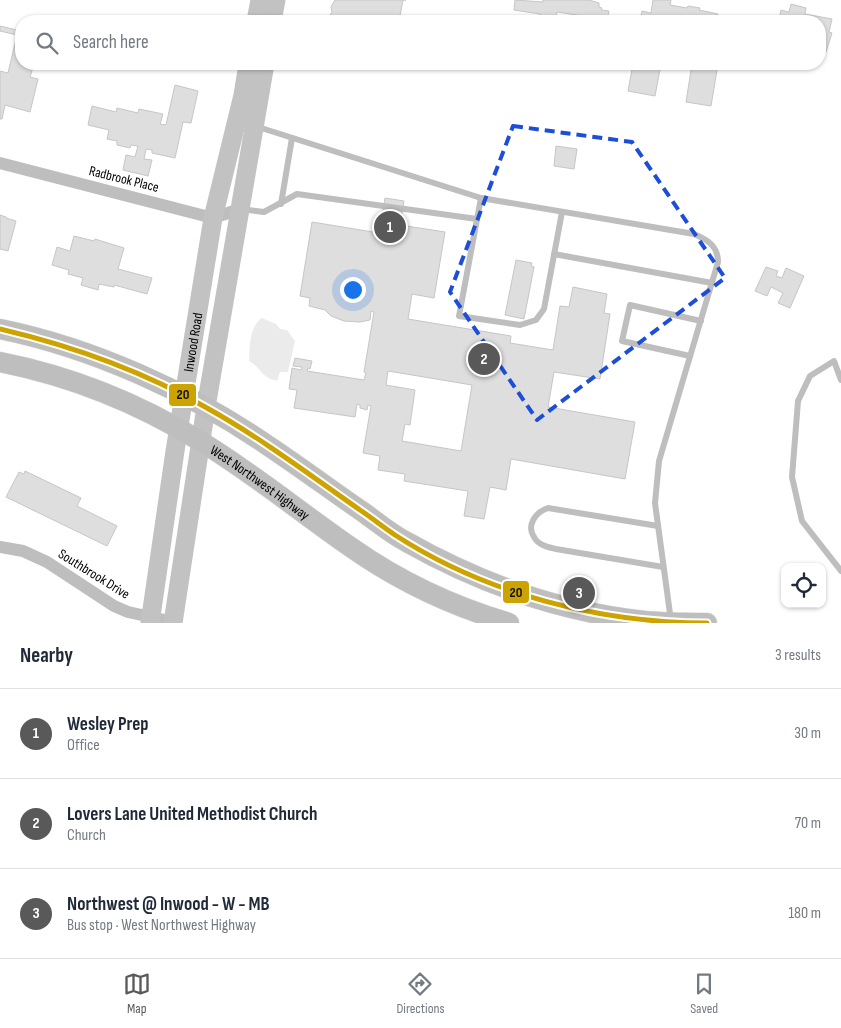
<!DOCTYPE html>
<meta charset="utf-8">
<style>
:root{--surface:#fff;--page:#f2f2f3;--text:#1f2937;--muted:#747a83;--line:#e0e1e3;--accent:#595959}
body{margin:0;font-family:"Sofia Sans Condensed",sans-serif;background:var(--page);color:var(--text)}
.controls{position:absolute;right:15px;bottom:15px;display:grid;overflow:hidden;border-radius:10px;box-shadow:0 1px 4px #0004}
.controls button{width:45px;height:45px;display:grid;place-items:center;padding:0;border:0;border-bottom:1px solid var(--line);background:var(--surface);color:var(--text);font:25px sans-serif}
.you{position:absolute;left:352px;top:289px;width:18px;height:18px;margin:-12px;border:4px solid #fff;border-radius:50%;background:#1a73e8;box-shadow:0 0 0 8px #1a73e833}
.badge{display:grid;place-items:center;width:32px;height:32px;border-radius:50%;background:var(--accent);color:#fff;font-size:16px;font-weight:700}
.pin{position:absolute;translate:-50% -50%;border:2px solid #fff;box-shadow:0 1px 5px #0006}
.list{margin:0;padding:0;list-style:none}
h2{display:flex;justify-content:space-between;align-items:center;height:65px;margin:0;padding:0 20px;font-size:21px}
h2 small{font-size:16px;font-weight:400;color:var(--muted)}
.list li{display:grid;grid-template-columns:32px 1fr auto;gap:15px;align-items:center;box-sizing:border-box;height:90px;padding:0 20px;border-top:1px solid var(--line)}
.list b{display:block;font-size:19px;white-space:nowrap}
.list p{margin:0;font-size:16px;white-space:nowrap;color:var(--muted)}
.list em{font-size:16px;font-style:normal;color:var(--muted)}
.icon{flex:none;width:28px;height:28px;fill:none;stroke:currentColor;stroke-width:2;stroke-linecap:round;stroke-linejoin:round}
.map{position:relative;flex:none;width:841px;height:623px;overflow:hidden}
.search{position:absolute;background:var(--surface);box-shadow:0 1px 4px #0004;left:15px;right:15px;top:15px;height:55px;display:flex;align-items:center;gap:12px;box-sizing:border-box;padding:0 18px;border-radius:20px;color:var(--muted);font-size:19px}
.sheet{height:335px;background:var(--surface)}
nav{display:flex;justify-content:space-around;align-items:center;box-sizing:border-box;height:70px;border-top:1px solid var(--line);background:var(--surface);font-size:14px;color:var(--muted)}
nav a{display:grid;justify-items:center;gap:2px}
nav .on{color:var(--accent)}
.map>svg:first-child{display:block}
</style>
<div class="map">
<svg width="841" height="623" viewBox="0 0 841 623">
<rect width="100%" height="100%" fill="#fff"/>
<path fill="#ebebeb" d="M262,318L276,324L280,329L287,330L295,341L288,372H280L277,381C260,377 261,367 249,361C250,346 249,327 262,318Z"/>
<g fill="#dedede" stroke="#c6c6c6" fill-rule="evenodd">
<polygon points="335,0 406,0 403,0 399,21 355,21 355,19 349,19 347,15 342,18 334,19 330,15 332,12 331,7"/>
<polygon points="515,0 543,2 543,0 589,0 599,3 599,7 602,8 601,10 609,11 607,21 596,21 596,18 557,12 555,21 539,21 540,14 514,10"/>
<polygon points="653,0 671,0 670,5 687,8 688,6 700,8 699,10 718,14 716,21 640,21 642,11 651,13"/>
<polygon points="791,4 806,8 805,14 832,19 829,32 832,33 826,52 820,51 820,21 764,21 765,18 779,20 781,10 789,12"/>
<polygon points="0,26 21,31 16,55 21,56 21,64 34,64 30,77 38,79 30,112 5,105 2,119 0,119 0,71 8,73 17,35 0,31"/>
<polygon points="633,64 661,64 655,96 628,91"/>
<polygon points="692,64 718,64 711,106 686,102"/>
<polygon points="734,64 754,64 753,69 734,66"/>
<polygon points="175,85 198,91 191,123 183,122 175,158 152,153 152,150 146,149 144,159 152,160 148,176 123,170 126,155 135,157 138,146 131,145 130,148 117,145 117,141 107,139 109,130 88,125 92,106 116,112 117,108 138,113 139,109 163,114 160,124 166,125"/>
<polygon points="556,146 577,149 574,169 554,166"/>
<path d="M385,198L404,201L400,225L445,232L434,298L412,294L408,319L511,336L510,343L553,350L560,306L569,307L573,287L607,294L604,313L610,314L600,379L554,372L548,407L635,422L625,479L511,459L506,490L490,487L484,519L464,516L468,491L404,481L405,474L378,470L380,456L363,453L371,406L368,405L367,410L360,408V405L357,404L355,417L294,408L297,390L289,389L292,368L301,370L302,367L293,366L295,358L312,361L310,369L308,368L307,371L364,380L366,373L364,372L374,312L371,311L370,320L360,322L344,321L331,316L325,310L309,306L310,298L300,296L312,222L373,232L375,222L381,223ZM388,371L472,385L461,451L402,441L405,424L410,425L415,390L386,385Z"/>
<polygon points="0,215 6,217 6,218 16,221 8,251 0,249"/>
<polygon points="74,236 94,241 95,239 124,248 118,269 152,278 147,294 114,285 114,287 99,284 98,290 81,285 83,278 68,274 69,270 52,265 57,247 70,251"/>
<polygon points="516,260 532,263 531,266 534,267 524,319 505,315"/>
<polygon points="766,267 778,271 776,276 782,278 786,268 804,276 790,308 778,303 783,293 771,287 767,296 755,291"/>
<polygon points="25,471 81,498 77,506 117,526 107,546 6,497 19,472 24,474"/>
</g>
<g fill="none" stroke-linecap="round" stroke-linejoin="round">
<defs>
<g id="primary">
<path d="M0,329C93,348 190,392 267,445C300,467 331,490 363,512C377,522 390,533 405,541C479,583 560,612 645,621C665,623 686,623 707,623"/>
<path id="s2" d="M0,362C71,376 138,403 200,441C253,473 301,513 352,548C399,581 455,607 509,623"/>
</g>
</defs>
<use href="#primary" stroke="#dbdbdb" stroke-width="21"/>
<g stroke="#bebebe" stroke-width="6">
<path d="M255,126L481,198L694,234C708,240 718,246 718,262L659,461L655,503L671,621"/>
<polyline points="481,198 459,316 520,325 536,320 544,309 562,212"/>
<polyline points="281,204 292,138"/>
<polyline points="241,209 264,212 297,194 477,219"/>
<polyline points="554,254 712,283"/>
<polyline points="690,356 622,341 630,305 701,321"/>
<polyline points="841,380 834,361 810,376 798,401 792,477 802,521 841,571"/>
<path d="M658,526L548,508C536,512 526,525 534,537C538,545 548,547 556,549L663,567"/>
</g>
<g stroke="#bebebe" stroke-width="12">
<polyline points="0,163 213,218 240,209"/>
<polyline points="0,547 23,551 47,562 114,606 128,612 174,622"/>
</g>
<g stroke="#c2c2c2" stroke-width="19">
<polyline points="256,21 260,0"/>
<polyline points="272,21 276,0"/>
<path id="s1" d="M150,623L175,451L213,218L243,95L248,64"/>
<polyline points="173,623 206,407 265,64"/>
</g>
<use href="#primary" stroke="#bebebe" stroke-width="20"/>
<defs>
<path id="bus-1" d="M0,329C72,346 143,371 207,408C261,438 310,475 360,510C372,518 383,527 395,535C486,594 600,623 707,623"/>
</defs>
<use href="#bus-1" stroke="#fff" stroke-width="9"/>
<use href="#bus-1" stroke="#cca300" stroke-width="5"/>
</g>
<path fill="none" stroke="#1d4ed8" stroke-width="4" stroke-dasharray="10 6" stroke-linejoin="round" d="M513,126L632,142L725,278L537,420L450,292Z"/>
<g text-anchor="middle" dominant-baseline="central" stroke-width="5" stroke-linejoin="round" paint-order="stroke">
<g font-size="14" fill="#000" stroke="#fff">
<text transform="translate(124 179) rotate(14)">Radbrook Place</text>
<text stroke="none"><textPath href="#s1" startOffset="284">Inwood Road</textPath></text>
<text stroke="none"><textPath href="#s2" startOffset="289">West Northwest Highway</textPath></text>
<text transform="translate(94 574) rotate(32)">Southbrook Drive</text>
</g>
</g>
<g stroke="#fff" stroke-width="2">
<rect x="168" y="383" width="29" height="24" rx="5" fill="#cca300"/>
<rect x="502" y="580" width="28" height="24" rx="5" fill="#cca300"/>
</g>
<g font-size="14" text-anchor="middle" font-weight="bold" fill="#111">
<text x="183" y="399">20</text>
<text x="516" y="597">20</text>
</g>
</svg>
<div class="controls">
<button><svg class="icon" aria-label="locate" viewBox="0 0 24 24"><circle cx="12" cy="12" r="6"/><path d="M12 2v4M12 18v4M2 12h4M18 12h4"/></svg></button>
</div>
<div class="you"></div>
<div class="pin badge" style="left:390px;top:227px">1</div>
<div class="pin badge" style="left:484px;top:359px">2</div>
<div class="pin badge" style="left:579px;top:593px">3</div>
<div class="search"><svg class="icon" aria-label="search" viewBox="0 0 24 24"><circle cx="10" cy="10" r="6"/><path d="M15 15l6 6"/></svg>Search here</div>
</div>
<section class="sheet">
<h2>Nearby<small>3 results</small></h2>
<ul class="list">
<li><span class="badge">1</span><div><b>Wesley Prep</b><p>Office</p></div><em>30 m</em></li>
<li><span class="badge">2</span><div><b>Lovers Lane United Methodist Church</b><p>Church</p></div><em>70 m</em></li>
<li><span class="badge">3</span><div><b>Northwest @ Inwood - W - MB</b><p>Bus stop · West Northwest Highway</p></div><em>180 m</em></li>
</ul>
</section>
<nav>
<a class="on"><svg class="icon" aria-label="map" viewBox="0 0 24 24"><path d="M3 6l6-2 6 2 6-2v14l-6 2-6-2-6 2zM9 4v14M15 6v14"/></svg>Map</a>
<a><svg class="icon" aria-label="directions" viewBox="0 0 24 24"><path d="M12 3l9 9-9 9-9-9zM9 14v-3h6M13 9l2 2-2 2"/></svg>Directions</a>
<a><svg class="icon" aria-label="saved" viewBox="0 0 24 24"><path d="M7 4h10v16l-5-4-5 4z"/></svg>Saved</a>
</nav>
